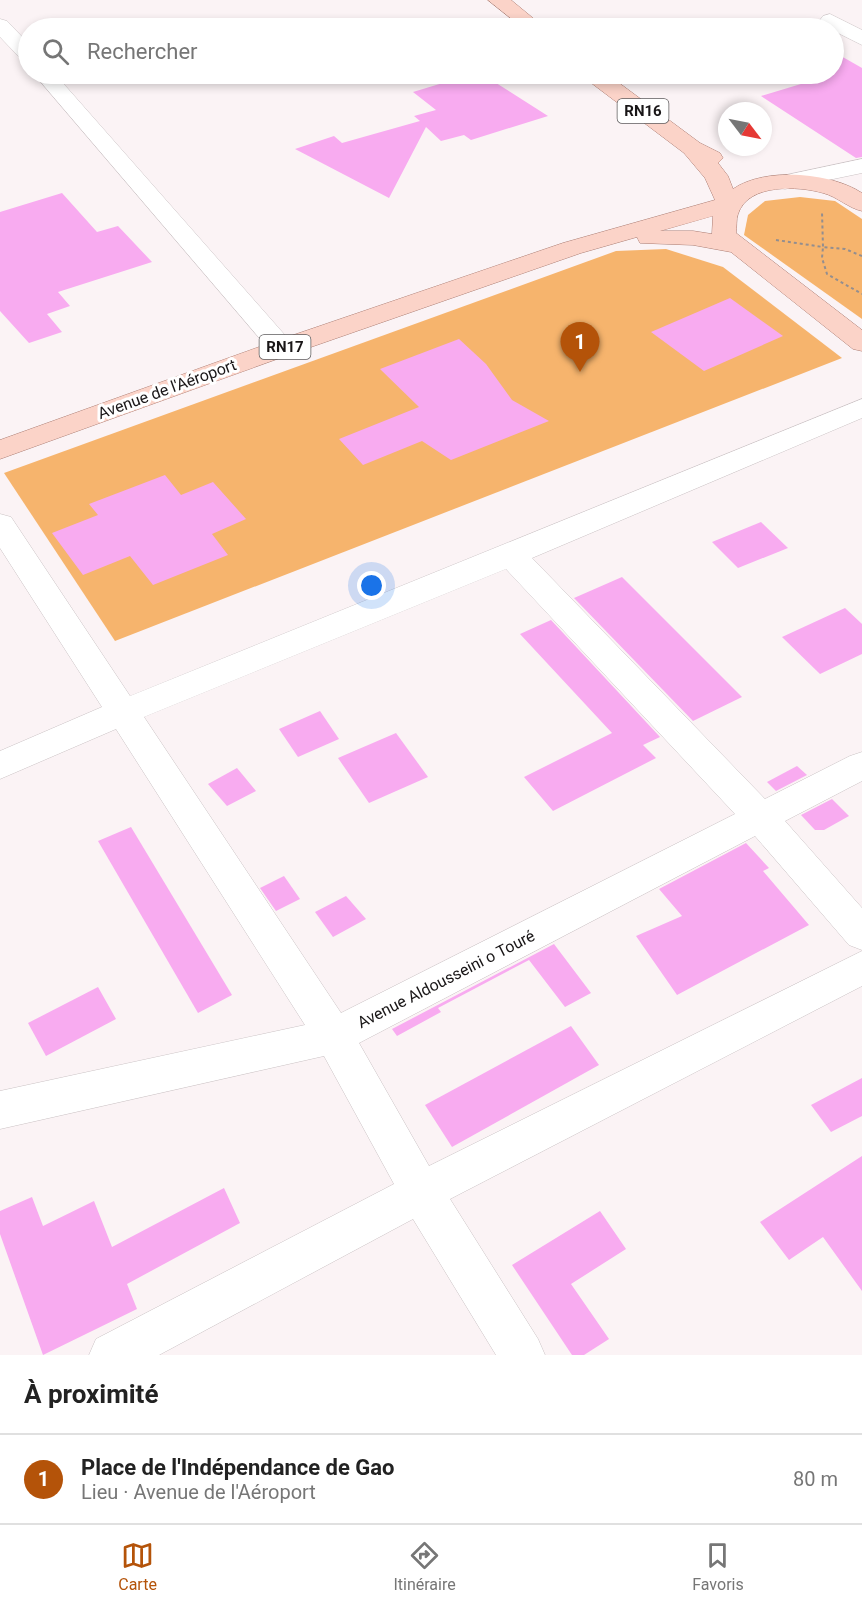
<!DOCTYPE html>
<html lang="fr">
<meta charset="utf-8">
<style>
:root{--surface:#fff;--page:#f6f6f6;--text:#222;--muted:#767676;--line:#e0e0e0;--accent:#b45309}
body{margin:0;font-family:Roboto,sans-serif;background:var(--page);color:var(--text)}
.compass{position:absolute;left:718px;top:102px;width:54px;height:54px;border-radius:50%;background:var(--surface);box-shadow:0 3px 9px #0003;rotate:122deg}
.you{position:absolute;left:372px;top:586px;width:21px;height:21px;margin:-15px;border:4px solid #fff;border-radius:50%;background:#1a73e8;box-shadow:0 0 0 9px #1a73e833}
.badge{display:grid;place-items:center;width:39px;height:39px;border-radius:50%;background:var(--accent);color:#fff;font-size:20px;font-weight:700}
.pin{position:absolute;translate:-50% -50px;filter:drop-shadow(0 2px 3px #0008)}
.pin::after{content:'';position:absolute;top:32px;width:21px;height:18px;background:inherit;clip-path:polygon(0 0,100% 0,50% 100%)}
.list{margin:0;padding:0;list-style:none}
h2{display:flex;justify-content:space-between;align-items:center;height:78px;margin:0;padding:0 24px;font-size:26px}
h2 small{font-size:20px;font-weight:400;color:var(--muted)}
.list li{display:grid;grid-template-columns:39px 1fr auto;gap:18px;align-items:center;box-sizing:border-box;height:90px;padding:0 24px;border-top:2px solid var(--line)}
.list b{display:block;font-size:22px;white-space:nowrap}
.list p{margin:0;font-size:20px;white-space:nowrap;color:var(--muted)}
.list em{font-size:20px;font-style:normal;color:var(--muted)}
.icon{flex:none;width:33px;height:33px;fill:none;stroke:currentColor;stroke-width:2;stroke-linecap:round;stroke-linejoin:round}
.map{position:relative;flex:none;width:862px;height:1355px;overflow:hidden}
.search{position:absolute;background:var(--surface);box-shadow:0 3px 9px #0003;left:18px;right:18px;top:18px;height:66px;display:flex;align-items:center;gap:15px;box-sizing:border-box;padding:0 21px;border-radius:33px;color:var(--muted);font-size:22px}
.sheet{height:168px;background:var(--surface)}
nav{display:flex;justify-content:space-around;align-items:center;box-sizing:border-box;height:84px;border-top:2px solid var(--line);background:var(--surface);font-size:16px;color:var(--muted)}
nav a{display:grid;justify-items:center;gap:3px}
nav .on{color:var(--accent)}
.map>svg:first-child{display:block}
</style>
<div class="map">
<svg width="862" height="1355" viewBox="0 0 862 1355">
<rect width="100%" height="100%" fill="#fbf3f5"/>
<g fill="#f6b46d">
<polygon points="800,197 835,201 862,219 862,319 744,235 748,215 765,201"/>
<polygon points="666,249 723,267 842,358 115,641 4,473 616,251"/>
</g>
<g fill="#f8abf0">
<polygon points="834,52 862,68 862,157 856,158 761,96 834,74"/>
<polygon points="485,76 548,116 471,140 464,135 441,141 426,127 389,198 295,149 334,136 342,143 420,121 414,116 436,110 413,92 456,79 460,83"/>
<polygon points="62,193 97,232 118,226 152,262 58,292 70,306 47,314 62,332 29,343 0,311 0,212"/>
<polygon points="730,298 783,336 704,371 651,332"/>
<polygon points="459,339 486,364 512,400 549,421 451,460 422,441 363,465 339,439 419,407 380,369"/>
<polygon points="165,475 181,495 213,482 246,519 212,534 228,555 153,585 130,556 83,575 52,533 98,515 89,504"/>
<polygon points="761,522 788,548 738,568 712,542"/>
<polygon points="622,577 742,697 693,721 574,598"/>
<polygon points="845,608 862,624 862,654 820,674 782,637"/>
<polygon points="551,620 660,737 643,745 656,758 553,811 524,777 612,733 520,634"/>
<polygon points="320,711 339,739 298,757 279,729"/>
<polygon points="396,733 428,777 369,803 338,758"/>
<polygon points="797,766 807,775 776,791 767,782"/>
<polygon points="237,768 256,791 227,806 208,784"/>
<polygon points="832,799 849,816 824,830 815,830 801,815"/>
<polygon points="131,827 232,995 198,1013 98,841"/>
<polygon points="746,843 769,868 763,871 809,925 677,995 636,936 682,916 659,889"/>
<polygon points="284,876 300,899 276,911 260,888"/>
<polygon points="346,896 366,919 333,937 315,912"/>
<polygon points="554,944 591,993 565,1007 529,960 438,1008 441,1012 397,1036 392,1029"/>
<polygon points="98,987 116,1019 46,1056 28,1023"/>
<polygon points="571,1026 599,1065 452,1147 425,1105"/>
<polygon points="862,1078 862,1116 831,1132 811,1105"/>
<polygon points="862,1156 862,1291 823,1237 789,1260 760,1222"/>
<polygon points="224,1188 240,1223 127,1284 137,1309 43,1355 0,1234 0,1211 32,1197 43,1226 94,1201 112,1247"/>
<polygon points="600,1211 626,1249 571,1284 609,1339 584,1355 572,1355 512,1265"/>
</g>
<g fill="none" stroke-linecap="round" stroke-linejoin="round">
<defs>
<g id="minor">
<polygon points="830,14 862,30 862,45 834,31 834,28 823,24 820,20 823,16"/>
<polygon points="0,19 7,21 28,43 28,61 21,59 0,37"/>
<polygon points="34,74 55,74 291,342 295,348 291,354 282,356 273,354"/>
<polygon points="862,159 862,173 785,189 777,187 773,182 777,177"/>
<path d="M862,399V418L532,558L765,799L850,756L862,752V781L785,821L862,908V950L849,945L755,836L359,1043L429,1166L862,951V986L450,1199L538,1339L545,1355H496L413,1219L159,1355H89L96,1339L394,1184L324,1056L0,1129V1091L305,1025L116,729L0,779V751L102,707L0,548V514L11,517L130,696ZM506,569L735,814L341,1013L144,717Z"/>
</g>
<g id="primary">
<polygon points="488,0 511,0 545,28 523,28"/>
<path d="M584,74H607L700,143L720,153L723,158L718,163L728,176L733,189C765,167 830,172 862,193V211C848,208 838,197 823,193C799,186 748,183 738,214C736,219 737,227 736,233L862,330V351L853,349L731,252L693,245L640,243L637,237L581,253L291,354L0,459V440L273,342L563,243L715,200L705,178L684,153L586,79ZM713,216L712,234L693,231H660Z"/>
</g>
</defs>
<use href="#minor" stroke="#cac2c4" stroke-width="1"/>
<use href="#primary" stroke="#ab7d73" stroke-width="1"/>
<g stroke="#938e8f" stroke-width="2" stroke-dasharray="3 3" stroke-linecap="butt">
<polyline points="776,240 823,247 822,212"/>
<polyline points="862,256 845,249 823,247 822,258 827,274 862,294"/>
</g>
<use href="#minor" fill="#fff" fill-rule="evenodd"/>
<use href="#primary" fill="#fbd3c8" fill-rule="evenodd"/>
</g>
<g text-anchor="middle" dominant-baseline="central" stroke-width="6" stroke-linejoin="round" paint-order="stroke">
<g fill="#fff" stroke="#5e5c5d" stroke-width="1.5">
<rect x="617.5" y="99" width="51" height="24" rx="4.5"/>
<rect x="259.5" y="335" width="51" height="24" rx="4.5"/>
</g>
<g font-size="15" font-weight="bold" fill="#191617">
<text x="643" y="111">RN16</text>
<text x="285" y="347">RN17</text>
</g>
<g font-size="16" fill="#191617" stroke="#fff">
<text transform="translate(167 389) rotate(-20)">Avenue de l'Aéroport</text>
<text transform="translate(446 979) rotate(-27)">Avenue Aldousseini o Touré</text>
</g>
</g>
</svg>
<svg class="compass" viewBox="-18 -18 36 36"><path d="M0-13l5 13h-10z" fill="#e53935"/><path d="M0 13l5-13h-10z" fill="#767676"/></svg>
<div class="you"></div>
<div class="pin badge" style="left:580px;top:372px">1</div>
<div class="search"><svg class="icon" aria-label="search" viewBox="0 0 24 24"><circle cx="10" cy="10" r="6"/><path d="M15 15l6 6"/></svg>Rechercher</div>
</div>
<section class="sheet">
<h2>À proximité<small></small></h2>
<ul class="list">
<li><span class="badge">1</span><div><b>Place de l'Indépendance de Gao</b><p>Lieu · Avenue de l'Aéroport</p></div><em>80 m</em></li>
</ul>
</section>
<nav>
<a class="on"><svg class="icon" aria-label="map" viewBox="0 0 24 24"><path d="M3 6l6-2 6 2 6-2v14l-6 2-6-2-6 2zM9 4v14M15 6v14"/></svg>Carte</a>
<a><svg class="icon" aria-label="directions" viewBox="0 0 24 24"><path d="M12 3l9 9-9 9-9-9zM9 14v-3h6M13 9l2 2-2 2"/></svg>Itinéraire</a>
<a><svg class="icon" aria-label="saved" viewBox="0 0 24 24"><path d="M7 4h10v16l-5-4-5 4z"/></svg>Favoris</a>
</nav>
